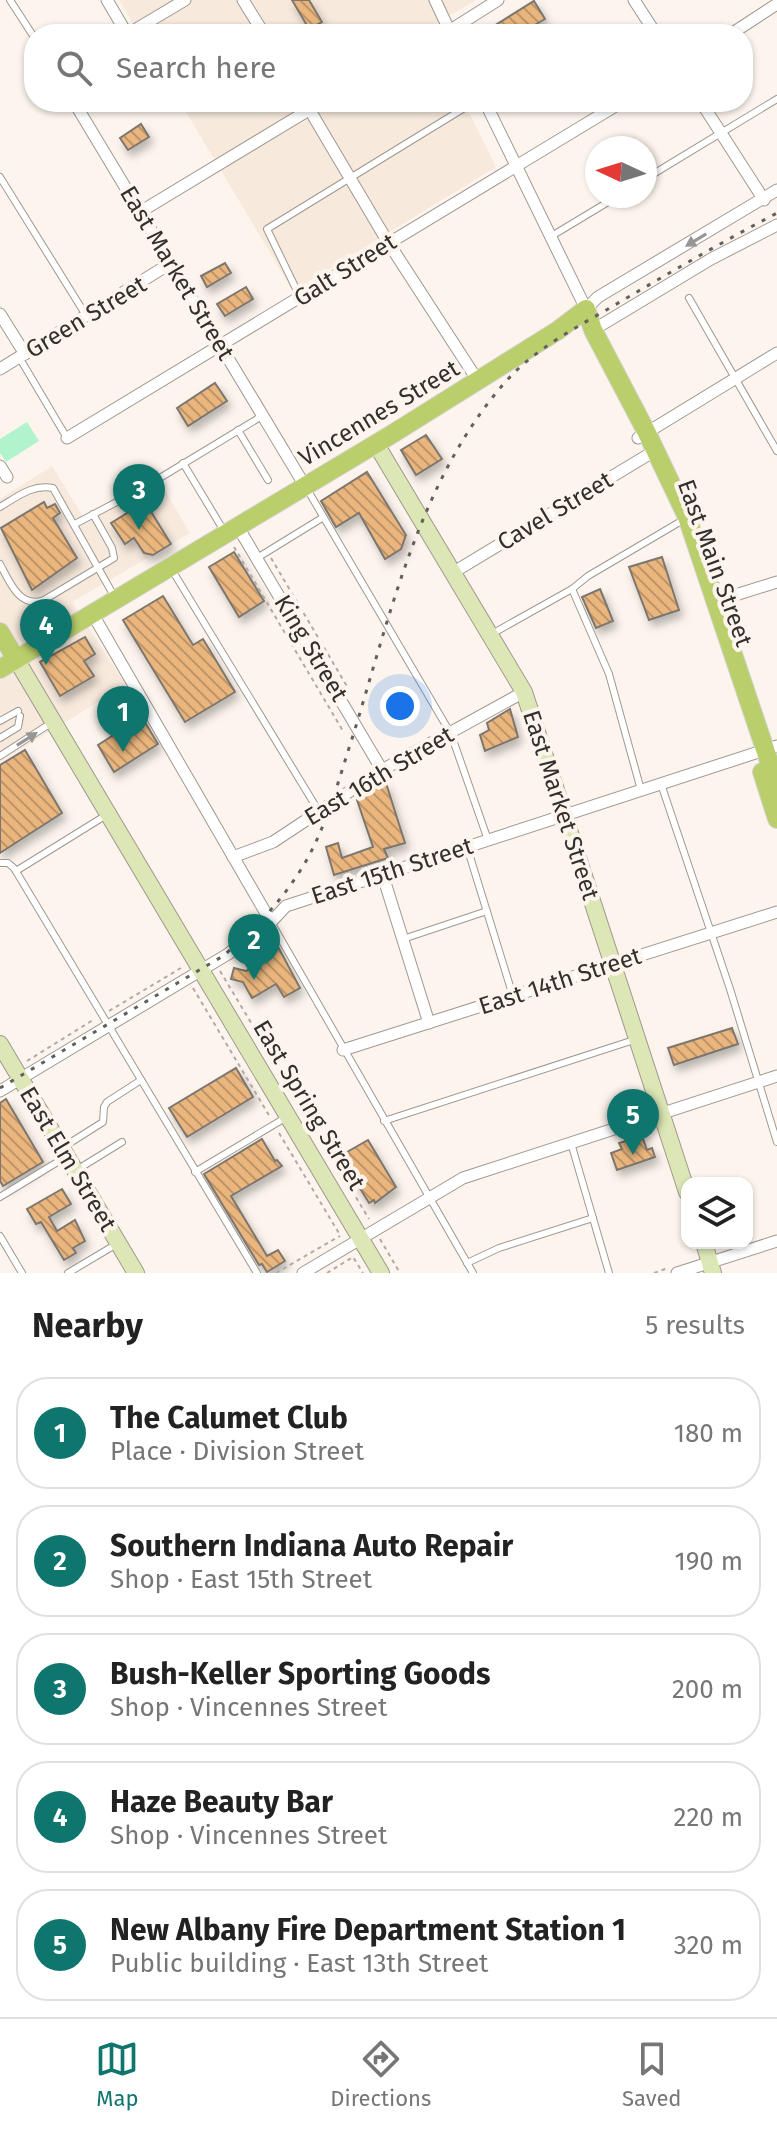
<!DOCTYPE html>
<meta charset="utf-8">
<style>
:root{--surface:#fff;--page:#f6f6f6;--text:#222;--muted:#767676;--line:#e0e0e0;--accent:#0f766e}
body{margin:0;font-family:"Fira Sans",sans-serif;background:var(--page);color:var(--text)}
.controls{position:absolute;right:24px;bottom:24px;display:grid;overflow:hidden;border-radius:16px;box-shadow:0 2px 6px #0004}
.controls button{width:72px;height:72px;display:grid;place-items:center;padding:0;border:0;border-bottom:2px solid var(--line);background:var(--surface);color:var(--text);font:40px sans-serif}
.compass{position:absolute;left:585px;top:136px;width:72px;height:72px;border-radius:50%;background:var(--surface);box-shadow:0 2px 6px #0004;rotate:274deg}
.you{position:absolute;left:400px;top:706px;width:28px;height:28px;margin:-20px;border:6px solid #fff;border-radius:50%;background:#1a73e8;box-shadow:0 0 0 12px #1a73e833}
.badge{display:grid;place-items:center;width:52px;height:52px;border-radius:50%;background:var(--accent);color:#fff;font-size:26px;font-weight:700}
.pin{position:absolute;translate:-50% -66px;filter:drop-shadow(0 2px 4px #0008)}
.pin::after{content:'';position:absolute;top:42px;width:28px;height:24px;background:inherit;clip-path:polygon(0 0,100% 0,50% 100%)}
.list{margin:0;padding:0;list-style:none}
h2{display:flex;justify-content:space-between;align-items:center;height:104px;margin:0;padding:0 32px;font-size:34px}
h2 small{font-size:26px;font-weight:400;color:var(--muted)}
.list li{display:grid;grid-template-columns:52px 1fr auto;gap:24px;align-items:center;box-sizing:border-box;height:112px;margin:0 16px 16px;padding:0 16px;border:2px solid var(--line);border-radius:32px}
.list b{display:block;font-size:30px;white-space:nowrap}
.list p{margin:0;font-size:26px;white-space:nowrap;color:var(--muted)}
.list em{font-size:26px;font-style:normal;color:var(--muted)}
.icon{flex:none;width:44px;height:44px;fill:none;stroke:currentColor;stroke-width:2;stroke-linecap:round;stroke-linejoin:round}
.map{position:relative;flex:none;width:777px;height:1273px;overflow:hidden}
.search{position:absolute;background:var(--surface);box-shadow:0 2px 6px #0004;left:24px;right:24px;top:24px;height:88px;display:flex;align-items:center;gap:20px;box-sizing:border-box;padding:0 28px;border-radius:32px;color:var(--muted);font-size:30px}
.sheet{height:744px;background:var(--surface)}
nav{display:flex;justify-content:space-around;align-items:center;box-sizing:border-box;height:112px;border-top:2px solid var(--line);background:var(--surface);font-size:22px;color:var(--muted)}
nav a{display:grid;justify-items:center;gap:4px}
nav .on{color:var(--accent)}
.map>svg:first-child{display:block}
</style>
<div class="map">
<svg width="777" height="1273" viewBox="0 0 777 1273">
<defs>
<pattern id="building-back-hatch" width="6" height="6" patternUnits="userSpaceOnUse" patternTransform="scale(2)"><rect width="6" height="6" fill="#eab67d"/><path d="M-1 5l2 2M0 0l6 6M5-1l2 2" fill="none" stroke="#be9467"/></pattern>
<filter id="shadow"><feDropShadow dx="3.5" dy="6" stdDeviation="4" flood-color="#0004"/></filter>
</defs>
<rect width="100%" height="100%" fill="#fdf5ed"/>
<g fill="#f7e9dc">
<polygon points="119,0 476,0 429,28 431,34 139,34"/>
<polygon points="180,102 464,102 496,167 293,291"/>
<polygon points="52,466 87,523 159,481 190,533 72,602 126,685 0,762 0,499"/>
</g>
<polygon fill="#b1f3cc" points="27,422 39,441 6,462 0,453 0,439"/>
<g fill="url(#building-back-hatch)" stroke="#7c766f" stroke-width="2" filter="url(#shadow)">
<polygon points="292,0 309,0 322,22 309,29"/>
<polygon points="534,1 545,19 533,26 538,34 481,34"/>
<polygon points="141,124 149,137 128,150 120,138"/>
<polygon points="225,263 231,273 207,287 201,276"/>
<polygon points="246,287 253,299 225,316 217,304"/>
<polygon points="215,383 227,401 188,426 177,408"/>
<polygon points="426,435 442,459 416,475 401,450"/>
<polygon points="367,472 406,535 401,549 385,559 359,513 336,527 321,501"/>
<polygon points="44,502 47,508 55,504 60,513 53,518 77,558 32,590 1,528"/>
<polygon points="145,502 171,544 153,555 144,553 134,538 125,544 111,523"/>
<polygon points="234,552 264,601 239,617 209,567"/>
<polygon points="662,557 679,610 649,620 629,567"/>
<polygon points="600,589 613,621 596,628 582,597"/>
<polygon points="163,596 193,645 203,639 235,692 185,722 123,620"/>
<polygon points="85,637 95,654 84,661 94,676 60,696 40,662"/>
<polygon points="510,709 518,737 485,751 480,735 489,730 487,723"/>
<polygon points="143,719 158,744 114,772 98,745 112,736 108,728 117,722 122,732"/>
<polygon points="25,750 62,813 0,853 0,765"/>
<polygon points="386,783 405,843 384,849 388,858 334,875 326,847 338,843 342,858 373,847 357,800"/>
<polygon points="275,941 300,988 284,997 276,984 252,998 243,982 231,979 234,968 246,971 262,961 257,951"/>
<polygon points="732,1028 738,1044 674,1065 668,1048"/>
<polygon points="236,1068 253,1097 187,1137 169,1108"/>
<polygon points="6,1099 43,1162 3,1186 0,1181 0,1103"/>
<polygon points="642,1136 647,1150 652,1148 655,1157 617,1170 611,1153 622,1149 619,1143"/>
<polygon points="262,1139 275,1161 277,1160 282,1166 231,1196 267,1256 278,1250 285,1261 267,1272 262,1264 259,1265 204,1174"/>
<polygon points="368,1140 396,1187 375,1203 374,1200 369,1203 340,1156"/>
<polygon points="62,1189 71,1204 49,1217 57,1231 75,1220 85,1241 73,1248 76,1253 64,1260 41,1222 36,1224 27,1209"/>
</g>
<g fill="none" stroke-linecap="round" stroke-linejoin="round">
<defs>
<g id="lane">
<polyline points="10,0 34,37"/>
<polyline points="0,177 87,317"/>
<polyline points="645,179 777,99"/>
<polyline points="550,237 618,196"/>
<polyline points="300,297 267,229 474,102"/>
<polyline points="689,298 777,451"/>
<polyline points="19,357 67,438"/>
<polyline points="238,430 268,480"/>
<polyline points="183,463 224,531"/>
<polyline points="307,489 451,734 488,840"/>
<path d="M0,507C17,497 32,484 53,488L114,596"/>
<polyline points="75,524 145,487 262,416"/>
<polyline points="257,558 322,518"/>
<path d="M0,564C10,583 20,609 44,600L114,558L112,548L93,514"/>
<polyline points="172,570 318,810"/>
<polyline points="490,635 572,589"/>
<polyline points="0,721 18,711"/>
<polyline points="0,738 18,727 20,716"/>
<polyline points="0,756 51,723"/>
<polyline points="661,784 730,989 777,1142"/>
<polyline points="641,790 609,674 572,589 588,576 678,523"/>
<polyline points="467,847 513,996"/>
<polyline points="0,863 8,863 14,868 257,1273"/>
<polyline points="16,871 108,814"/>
<polyline points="271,922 473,1273"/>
<polyline points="403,939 487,911"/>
<polyline points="384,1121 637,1039"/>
<polyline points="571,1143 609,1273"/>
<polyline points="62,1148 103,1122 104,1107 107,1102 141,1080"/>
<polyline points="75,1171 122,1142"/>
<polyline points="195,1172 285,1118"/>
<polyline points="0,1197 64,1158"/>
<polyline points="0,1236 22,1273"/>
<polyline points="467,1263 499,1248 593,1218"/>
<polyline points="68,1273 115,1245"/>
</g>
<g id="street">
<polyline points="107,0 127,34"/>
<polyline points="243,0 264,34"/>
<polyline points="435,0 451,34"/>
<polyline points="634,0 656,34"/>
<polyline points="128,34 185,0"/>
<polyline points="437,34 449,31 498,0"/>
<polyline points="731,34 777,4"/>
<polyline points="74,102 305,486"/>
<polyline points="305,102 386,239 478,381"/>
<polyline points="485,102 586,309 598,297 777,190"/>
<polyline points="701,102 764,200"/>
<polyline points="140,212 322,102"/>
<polyline points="0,314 25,354"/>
<polyline points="593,330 711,259 777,225"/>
<polyline points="0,369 171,263"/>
<polyline points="67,438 622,102"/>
<polyline points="638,438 777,353"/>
<polyline points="0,466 7,477"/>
<polyline points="238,527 382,770"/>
<polyline points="454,572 656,450"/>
<polyline points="713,602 777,582"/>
<polyline points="92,613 271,922"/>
<polyline points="233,857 273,842 382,770 524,692"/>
<polyline points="382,873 429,1023"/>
<polyline points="343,1050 777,912"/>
<polyline points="0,1091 228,954 271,922 286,906 777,746"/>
<polyline points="303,1273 463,1178 777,1076"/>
<polyline points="677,1273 777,1241"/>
</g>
<g id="secondary">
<polyline points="376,444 524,692 687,1192"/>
<polyline points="16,659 381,1273"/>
<polyline points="0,1044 136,1273"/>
<polyline points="704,1243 713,1273"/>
</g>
<g id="primary">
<polyline points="0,632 16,659"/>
<polyline points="0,669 389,436 557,331 586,309 593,330 647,433 687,517 777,785"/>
<polyline points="762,772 777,819"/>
</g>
</defs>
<use href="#lane" stroke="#9f9891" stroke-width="8"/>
<use href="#street" stroke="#9f9891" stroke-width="13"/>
<use href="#secondary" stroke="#9f9891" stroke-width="18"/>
<use href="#primary" stroke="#d6d5d5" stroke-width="20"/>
<g stroke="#b0aaa4" stroke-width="2" stroke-dasharray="4 4" stroke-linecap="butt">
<polyline points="234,547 343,731"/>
<polyline points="271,558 348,688"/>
<polyline points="220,971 369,1219"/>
<polyline points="193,988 270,1117"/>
<polyline points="109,1011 181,968"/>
<polyline points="27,1061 93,1020"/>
<polyline points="279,1133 340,1235"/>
<polyline points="380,1239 400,1273"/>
<polyline points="276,1273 340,1236"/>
<polyline points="327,1273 353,1257 363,1273"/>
<polyline points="654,1273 668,1268"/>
</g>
<use href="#lane" stroke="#fff" stroke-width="6"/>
<use href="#street" stroke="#fff" stroke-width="11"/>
<use href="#secondary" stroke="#dce7b5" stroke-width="16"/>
<use href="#primary" stroke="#bace6b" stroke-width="18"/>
<path stroke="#635f5b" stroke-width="3" stroke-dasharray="4 8" stroke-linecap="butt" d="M0,1088L223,956C253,931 279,904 300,871C325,832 337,785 351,742C389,621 417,486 501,387C530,352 570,331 608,309C664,276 720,243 777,213"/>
</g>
<defs><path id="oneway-solid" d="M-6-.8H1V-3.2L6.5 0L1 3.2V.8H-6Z" transform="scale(2)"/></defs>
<g fill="#989796">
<use href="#oneway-solid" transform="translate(696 240) rotate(149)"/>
<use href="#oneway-solid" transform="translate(27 739) rotate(-32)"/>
</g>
<g text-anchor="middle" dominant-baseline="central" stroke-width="8" stroke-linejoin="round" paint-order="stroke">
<g font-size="24" fill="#322f2c" stroke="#fdf5ed">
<text transform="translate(345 270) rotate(-32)">Galt Street</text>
<text transform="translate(177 273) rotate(59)">East Market Street</text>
<text transform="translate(86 317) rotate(-31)">Green Street</text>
<text transform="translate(379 413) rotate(-31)">Vincennes Street</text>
<text transform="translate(555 511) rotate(-31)">Cavel Street</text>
<text transform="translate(715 563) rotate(70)">East Main Street</text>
<text transform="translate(311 648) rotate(59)">King Street</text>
<text transform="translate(379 776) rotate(-31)">East 16th Street</text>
<text transform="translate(561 805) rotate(72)">East Market Street</text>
<text transform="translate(392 871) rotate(-18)">East 15th Street</text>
<text transform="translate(560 981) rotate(-18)">East 14th Street</text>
<text transform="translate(309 1105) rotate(59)">East Spring Street</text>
<text transform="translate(68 1159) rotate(59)">East Elm Street</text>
</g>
</g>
</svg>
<div class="controls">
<button><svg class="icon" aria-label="layers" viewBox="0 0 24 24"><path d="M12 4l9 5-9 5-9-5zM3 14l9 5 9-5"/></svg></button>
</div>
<svg class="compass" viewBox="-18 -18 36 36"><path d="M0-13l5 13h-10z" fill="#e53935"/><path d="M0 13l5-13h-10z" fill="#767676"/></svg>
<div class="you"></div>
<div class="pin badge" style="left:123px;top:752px">1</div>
<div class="pin badge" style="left:254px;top:980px">2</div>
<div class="pin badge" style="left:139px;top:530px">3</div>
<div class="pin badge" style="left:46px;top:665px">4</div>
<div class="pin badge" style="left:633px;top:1155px">5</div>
<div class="search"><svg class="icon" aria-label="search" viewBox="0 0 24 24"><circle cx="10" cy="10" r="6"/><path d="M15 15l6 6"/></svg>Search here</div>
</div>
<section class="sheet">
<h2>Nearby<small>5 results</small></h2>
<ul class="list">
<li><span class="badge">1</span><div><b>The Calumet Club</b><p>Place · Division Street</p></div><em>180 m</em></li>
<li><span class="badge">2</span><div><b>Southern Indiana Auto Repair</b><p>Shop · East 15th Street</p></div><em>190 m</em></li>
<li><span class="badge">3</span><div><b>Bush-Keller Sporting Goods</b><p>Shop · Vincennes Street</p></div><em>200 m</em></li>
<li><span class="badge">4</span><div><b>Haze Beauty Bar</b><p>Shop · Vincennes Street</p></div><em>220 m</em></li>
<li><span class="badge">5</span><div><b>New Albany Fire Department Station 1</b><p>Public building · East 13th Street</p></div><em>320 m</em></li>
</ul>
</section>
<nav>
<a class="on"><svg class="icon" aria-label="map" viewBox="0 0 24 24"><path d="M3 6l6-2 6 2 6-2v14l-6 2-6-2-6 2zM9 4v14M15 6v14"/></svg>Map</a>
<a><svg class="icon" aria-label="directions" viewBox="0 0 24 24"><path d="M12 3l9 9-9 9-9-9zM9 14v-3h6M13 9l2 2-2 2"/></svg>Directions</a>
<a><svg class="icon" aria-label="saved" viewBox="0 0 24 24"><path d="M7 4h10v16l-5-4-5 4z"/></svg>Saved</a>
</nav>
